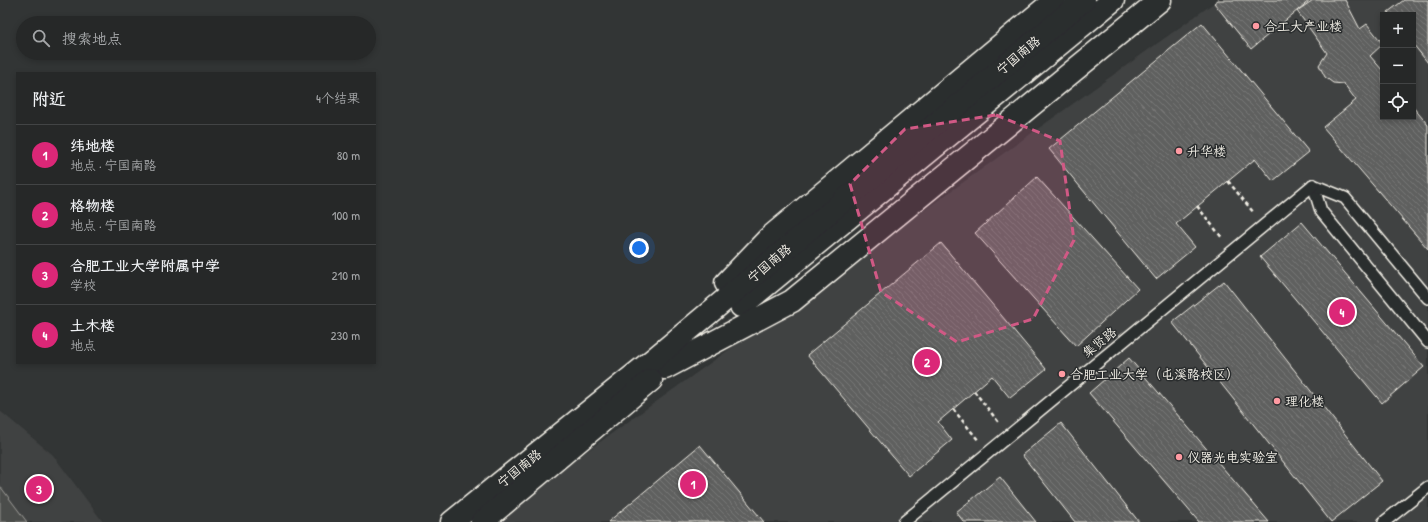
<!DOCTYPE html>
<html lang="zh">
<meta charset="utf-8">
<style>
:root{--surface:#262828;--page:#323434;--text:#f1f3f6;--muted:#a4a6a8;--line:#424445;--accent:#db2777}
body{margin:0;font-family:"Patrick Hand","LXGW WenKai TC",sans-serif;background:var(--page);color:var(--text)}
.controls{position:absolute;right:12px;top:12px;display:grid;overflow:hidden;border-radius:0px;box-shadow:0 2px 6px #0003}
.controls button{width:36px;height:36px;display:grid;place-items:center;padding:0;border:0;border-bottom:1px solid var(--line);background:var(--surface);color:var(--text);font:20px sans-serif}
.you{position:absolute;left:639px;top:248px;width:14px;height:14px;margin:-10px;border:3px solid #fff;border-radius:50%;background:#1a73e8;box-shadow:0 0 0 6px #1a73e833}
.badge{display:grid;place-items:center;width:26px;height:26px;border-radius:50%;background:var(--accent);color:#fff;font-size:13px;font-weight:700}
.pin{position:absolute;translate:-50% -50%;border:2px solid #fff;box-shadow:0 1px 4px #0006}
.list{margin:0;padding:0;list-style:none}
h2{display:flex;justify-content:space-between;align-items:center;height:52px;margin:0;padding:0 16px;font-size:17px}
h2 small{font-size:13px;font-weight:400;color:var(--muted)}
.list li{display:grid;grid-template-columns:26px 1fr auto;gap:12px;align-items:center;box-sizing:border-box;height:60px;padding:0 16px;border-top:1px solid var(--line)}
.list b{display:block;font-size:15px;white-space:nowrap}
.list p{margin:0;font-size:13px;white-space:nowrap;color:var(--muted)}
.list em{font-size:13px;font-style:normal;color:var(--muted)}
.icon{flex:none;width:22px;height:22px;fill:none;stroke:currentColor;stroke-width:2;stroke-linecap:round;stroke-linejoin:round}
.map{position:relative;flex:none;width:1428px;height:522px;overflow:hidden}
.search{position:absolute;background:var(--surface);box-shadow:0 2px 6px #0003;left:16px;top:16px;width:360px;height:44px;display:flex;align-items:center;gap:10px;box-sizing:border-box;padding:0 14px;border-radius:22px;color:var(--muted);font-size:15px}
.panel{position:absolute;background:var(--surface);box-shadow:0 2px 6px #0003;left:16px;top:72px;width:360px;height:292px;border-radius:0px}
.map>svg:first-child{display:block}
</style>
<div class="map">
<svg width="1428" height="522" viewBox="0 0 1428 522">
<defs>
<pattern id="building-back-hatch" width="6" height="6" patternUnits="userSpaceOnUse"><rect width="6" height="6" fill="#5f605f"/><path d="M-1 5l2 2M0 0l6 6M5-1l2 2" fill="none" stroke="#777776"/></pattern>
</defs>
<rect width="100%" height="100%" fill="#323535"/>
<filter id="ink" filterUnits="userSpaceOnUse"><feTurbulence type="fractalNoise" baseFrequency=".025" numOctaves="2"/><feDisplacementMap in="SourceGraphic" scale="8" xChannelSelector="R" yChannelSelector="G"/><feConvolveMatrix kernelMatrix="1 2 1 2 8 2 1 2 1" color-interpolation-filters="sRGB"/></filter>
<g filter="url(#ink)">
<g fill="#404242" fill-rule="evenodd">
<path d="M1218,0H1428V522H488ZM1383,15H1413V117H1383Z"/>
<polygon points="0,411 53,455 103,522 0,522"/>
</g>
<polygon fill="#4b4d4c" stroke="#a09f9a" points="0,486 27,522 0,522"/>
<g fill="url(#building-back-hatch)" stroke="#f4f1e8">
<polygon points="1218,0 1310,0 1251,49 1214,3"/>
<polygon points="1313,0 1345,0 1360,29 1367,24 1383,44 1370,56 1383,71 1383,117 1413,117 1413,107 1428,125 1428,249 1323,127 1356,100 1344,84 1333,83 1325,77 1319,65 1327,53 1297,11"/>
<polygon points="1404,0 1428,0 1428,63 1413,44 1413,15 1390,15 1388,12"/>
<polygon points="1202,23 1309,152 1273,181 1255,159 1176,224 1195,247 1156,279 1049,149"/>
<polygon points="1037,177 1138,289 1076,346 975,233"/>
<polygon points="1302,222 1424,367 1382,403 1260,257"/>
<polygon points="941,243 1046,369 1010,398 992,376 938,422 952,440 909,476 807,355"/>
<polygon points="1224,281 1382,481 1331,522 1172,322"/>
<polygon points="1129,358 1269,522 1199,522 1089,393"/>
<polygon points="1061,423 1139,522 1075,522 1022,455"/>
<polygon points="700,445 764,522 608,522"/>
<polygon points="1000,477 1036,522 964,522 956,512"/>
</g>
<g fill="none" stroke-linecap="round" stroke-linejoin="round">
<defs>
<g id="service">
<polyline points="1313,185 1321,211 1428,342"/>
<polyline points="1313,185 1345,198 1428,298"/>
<polyline points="904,522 1313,185"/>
<polyline points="1384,522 1428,487"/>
</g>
<g id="secondary">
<polyline points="726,283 769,238 1055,0"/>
<polyline points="741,306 1113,0"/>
<polyline points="665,368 792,301 1160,0"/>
<polyline points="452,522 654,359 1084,0"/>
<polyline points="482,522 651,380"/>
</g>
</defs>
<use href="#service" stroke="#f4f1e8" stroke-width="14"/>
<use href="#secondary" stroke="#f4f1e8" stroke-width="25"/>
<g stroke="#f4f1e8" stroke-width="2.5" stroke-dasharray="4 3" stroke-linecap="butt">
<polyline points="1228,181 1254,213"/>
<polyline points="1197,206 1223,239"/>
<polyline points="974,391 1000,424"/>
<polyline points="953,409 979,441"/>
</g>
<use href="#service" stroke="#2a2d2e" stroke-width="11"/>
<use href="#secondary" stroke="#2a2d2e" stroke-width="22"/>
</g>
</g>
<path fill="#d15985" fill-opacity="0.2" stroke="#d15985" stroke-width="3" stroke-dasharray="8 5" stroke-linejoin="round" d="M996,115L1060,141L1074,240L1033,319L957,342L881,292L850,184L905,129Z"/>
<g fill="#ff9aa2" stroke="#2a2d2e" stroke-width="1.5">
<circle cx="1256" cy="26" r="4"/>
<circle cx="1179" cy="151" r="4"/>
<circle cx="1062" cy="374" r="4"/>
<circle cx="1277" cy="401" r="4"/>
<circle cx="1179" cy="457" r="4"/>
</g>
<g text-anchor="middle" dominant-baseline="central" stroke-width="3" stroke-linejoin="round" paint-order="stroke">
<g font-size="13" fill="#f4f1e8" stroke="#2a2d2e" text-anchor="start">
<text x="1264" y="26">合工大产业楼</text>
<text x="1187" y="151">升华楼</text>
<text x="1070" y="374">合肥工业大学（屯溪路校区）</text>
<text x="1285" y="401">理化楼</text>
<text x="1187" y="457">仪器光电实验室</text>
</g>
<g font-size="13" fill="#f4f1e8" stroke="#2a2d2e">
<text transform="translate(1018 55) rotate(-40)">宁国南路</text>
<text transform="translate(769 263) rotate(-40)">宁国南路</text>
<text transform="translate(1099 342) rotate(-39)">集贤路</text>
<text transform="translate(519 468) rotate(-39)">宁国南路</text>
</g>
</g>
</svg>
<div class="controls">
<button>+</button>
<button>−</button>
<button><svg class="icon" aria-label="locate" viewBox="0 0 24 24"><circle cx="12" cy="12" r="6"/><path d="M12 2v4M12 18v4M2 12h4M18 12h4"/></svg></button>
</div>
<div class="you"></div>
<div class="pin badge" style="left:693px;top:484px">1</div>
<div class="pin badge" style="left:927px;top:362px">2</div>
<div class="pin badge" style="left:39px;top:489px">3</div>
<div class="pin badge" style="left:1342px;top:312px">4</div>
<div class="search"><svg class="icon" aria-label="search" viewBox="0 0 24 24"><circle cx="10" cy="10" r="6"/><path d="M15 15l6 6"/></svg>搜索地点</div>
<section class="panel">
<h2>附近<small>4个结果</small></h2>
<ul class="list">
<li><span class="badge">1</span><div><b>纬地楼</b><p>地点 · 宁国南路</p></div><em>80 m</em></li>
<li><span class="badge">2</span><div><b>格物楼</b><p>地点 · 宁国南路</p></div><em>100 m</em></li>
<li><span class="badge">3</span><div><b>合肥工业大学附属中学</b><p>学校</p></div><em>210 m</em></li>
<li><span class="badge">4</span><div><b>土木楼</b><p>地点</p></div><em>230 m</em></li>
</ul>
</section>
</div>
